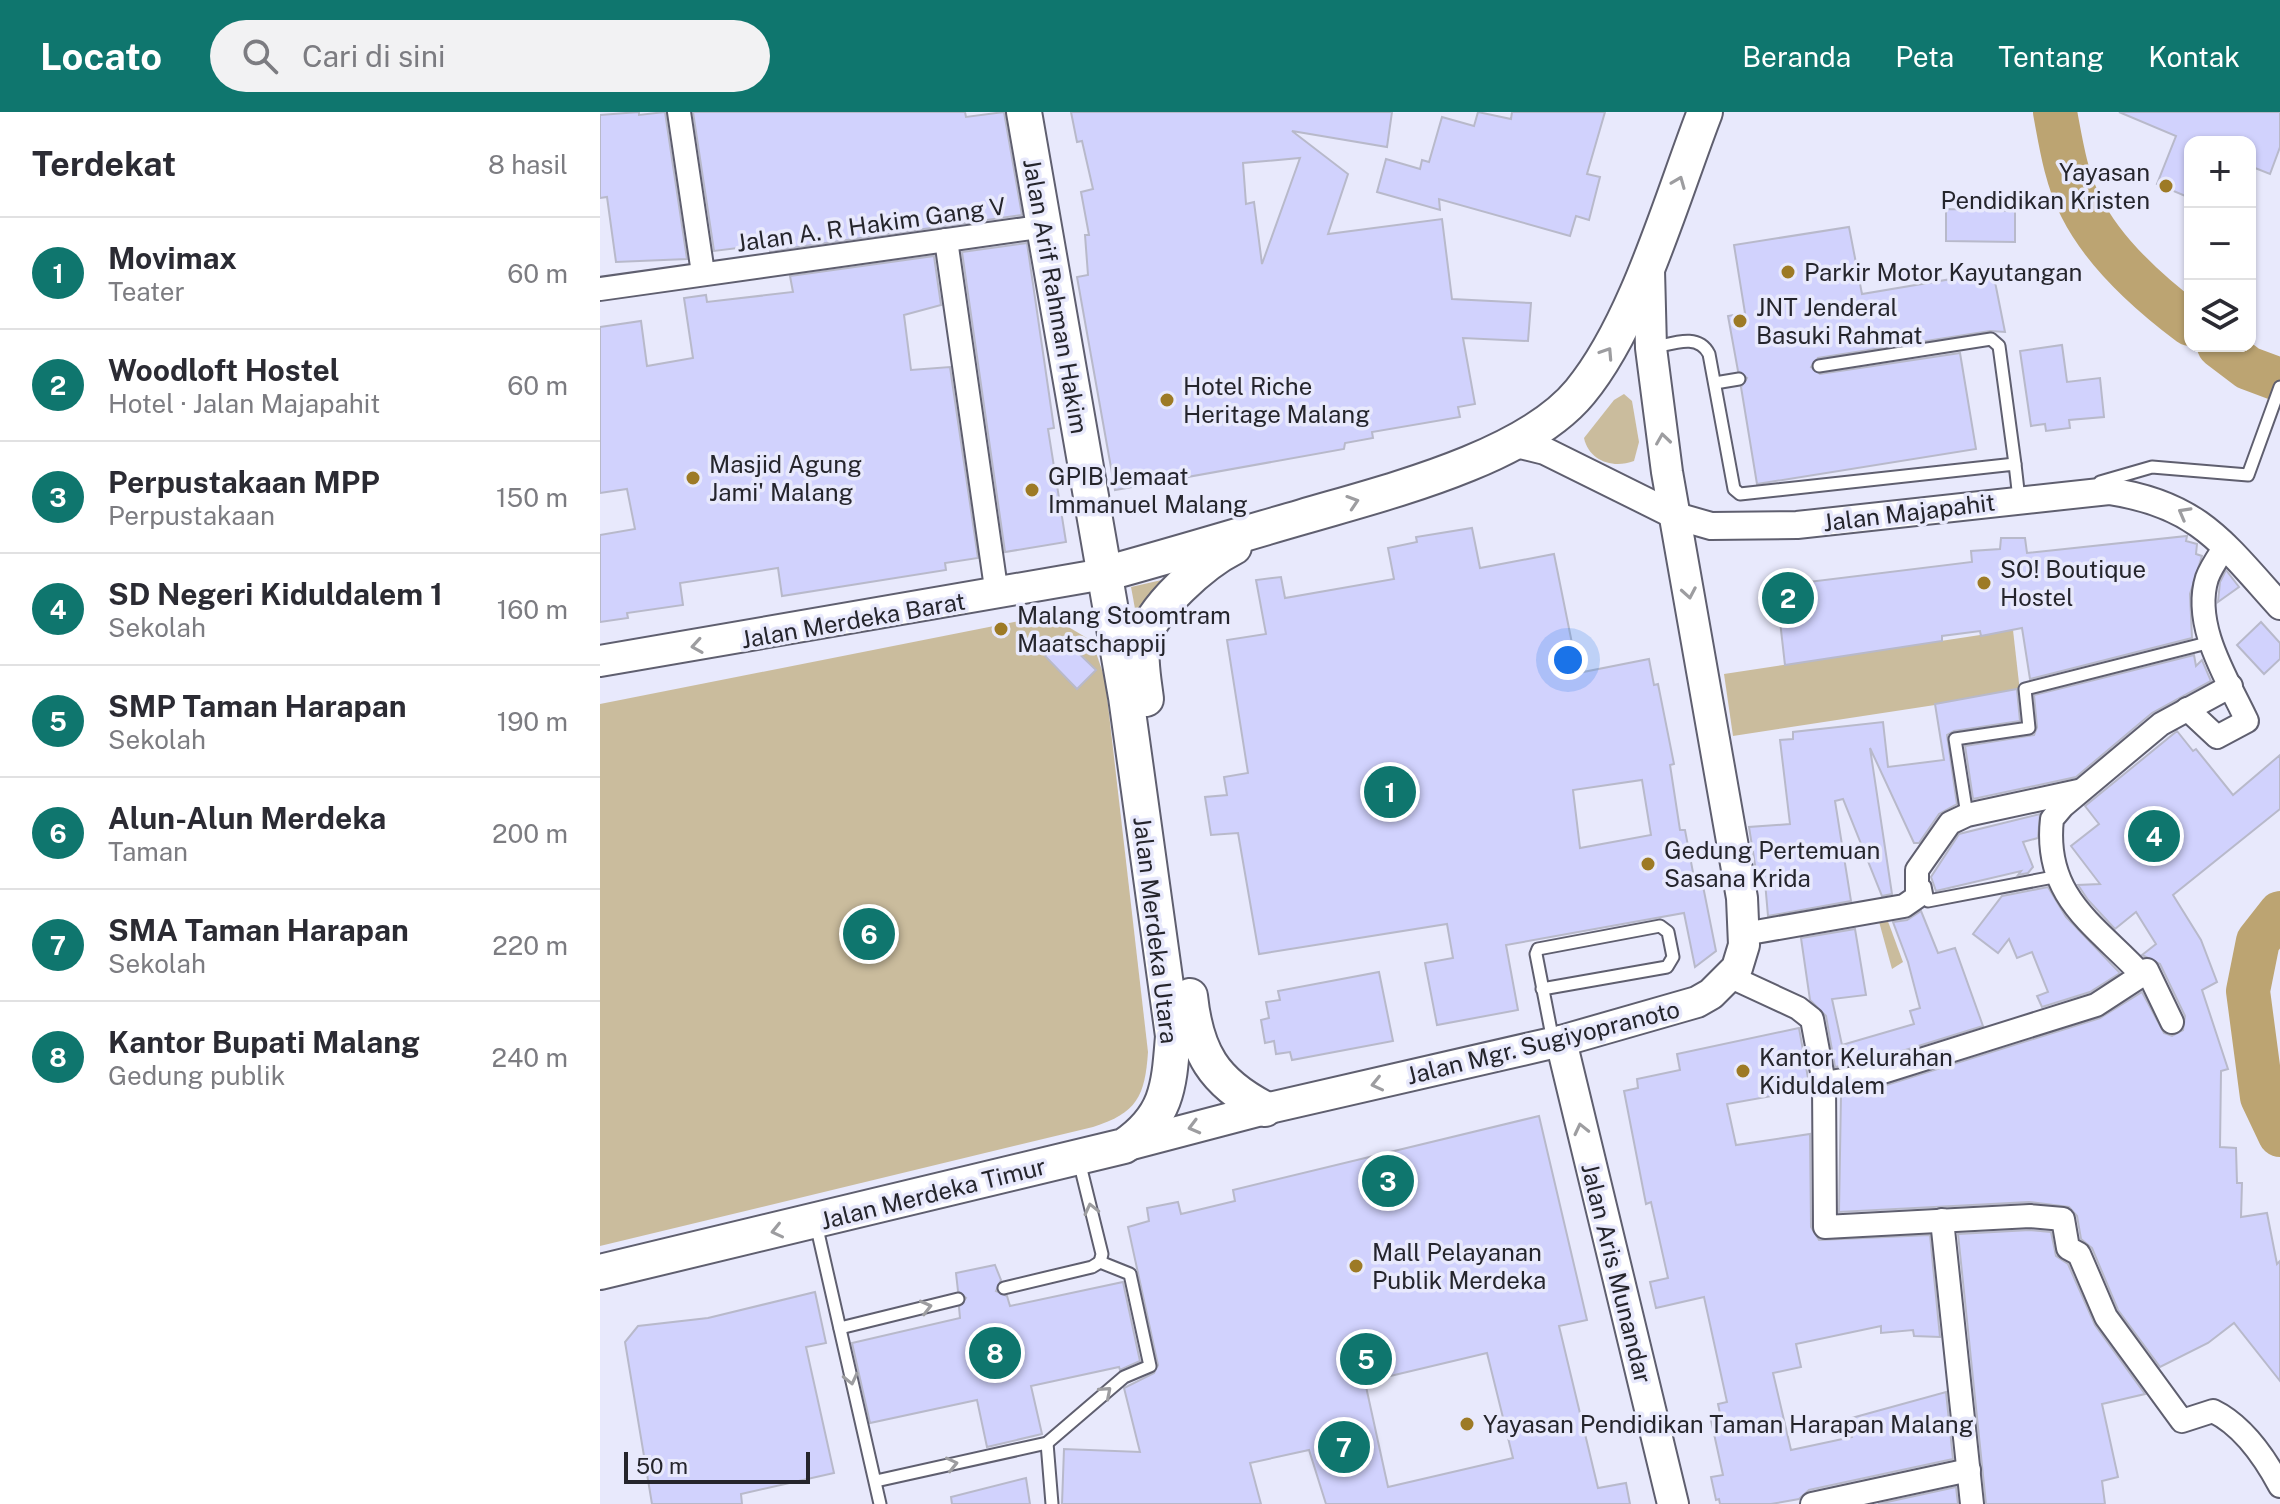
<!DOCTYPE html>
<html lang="id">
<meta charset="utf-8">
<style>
:root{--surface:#fff;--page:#f2f2f3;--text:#2b2b33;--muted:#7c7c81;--line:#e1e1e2;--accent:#0f766e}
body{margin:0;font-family:"Public Sans",sans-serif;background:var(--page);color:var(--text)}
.controls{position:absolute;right:24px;top:24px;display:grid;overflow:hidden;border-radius:16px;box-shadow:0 2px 6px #0004}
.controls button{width:72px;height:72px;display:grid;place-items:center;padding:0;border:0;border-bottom:2px solid var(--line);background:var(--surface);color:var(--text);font:40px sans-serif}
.scale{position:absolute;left:24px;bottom:20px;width:186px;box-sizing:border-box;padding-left:8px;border:4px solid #25252c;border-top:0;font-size:22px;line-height:28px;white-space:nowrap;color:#25252c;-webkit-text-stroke:6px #e8e9fc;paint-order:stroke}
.you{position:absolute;left:968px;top:548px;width:28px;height:28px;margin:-20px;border:6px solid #fff;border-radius:50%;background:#1a73e8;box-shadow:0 0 0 12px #1a73e833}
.badge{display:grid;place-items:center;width:52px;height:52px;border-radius:50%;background:var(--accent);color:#fff;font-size:26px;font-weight:700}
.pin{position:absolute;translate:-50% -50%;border:4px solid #fff;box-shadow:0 2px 8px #0006}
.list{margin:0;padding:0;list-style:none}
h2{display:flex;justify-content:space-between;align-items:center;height:104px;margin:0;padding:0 32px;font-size:34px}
h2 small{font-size:26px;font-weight:400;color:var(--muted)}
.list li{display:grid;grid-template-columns:52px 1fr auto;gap:24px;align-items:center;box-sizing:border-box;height:112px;padding:0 32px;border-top:2px solid var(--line)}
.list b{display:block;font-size:30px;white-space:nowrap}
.list p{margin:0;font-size:26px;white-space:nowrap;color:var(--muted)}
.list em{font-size:26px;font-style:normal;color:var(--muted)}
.icon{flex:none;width:44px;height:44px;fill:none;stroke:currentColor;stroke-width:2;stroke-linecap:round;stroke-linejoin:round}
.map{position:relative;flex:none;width:1680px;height:1392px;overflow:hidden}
header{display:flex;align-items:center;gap:48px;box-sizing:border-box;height:112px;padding:0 40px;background:var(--accent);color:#fff}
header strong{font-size:38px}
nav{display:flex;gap:44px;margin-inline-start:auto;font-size:28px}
.search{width:560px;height:72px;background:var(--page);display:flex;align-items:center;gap:20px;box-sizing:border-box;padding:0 28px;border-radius:44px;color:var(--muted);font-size:30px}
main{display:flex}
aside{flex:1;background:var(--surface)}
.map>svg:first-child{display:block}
</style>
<header>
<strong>Locato</strong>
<div class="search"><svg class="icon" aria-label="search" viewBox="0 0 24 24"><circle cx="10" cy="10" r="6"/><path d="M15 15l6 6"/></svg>Cari di sini</div>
<nav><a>Beranda</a><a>Peta</a><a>Tentang</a><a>Kontak</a></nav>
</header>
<main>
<aside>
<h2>Terdekat<small>8 hasil</small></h2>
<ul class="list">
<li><span class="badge">1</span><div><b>Movimax</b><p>Teater</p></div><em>60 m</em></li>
<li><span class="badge">2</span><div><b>Woodloft Hostel</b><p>Hotel · Jalan Majapahit</p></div><em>60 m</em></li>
<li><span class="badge">3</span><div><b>Perpustakaan MPP</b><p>Perpustakaan</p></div><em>150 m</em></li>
<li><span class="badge">4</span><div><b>SD Negeri Kiduldalem 1</b><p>Sekolah</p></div><em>160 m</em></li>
<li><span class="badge">5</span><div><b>SMP Taman Harapan</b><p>Sekolah</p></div><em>190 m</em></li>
<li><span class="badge">6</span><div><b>Alun-Alun Merdeka</b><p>Taman</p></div><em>200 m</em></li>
<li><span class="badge">7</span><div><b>SMA Taman Harapan</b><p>Sekolah</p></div><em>220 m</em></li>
<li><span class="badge">8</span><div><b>Kantor Bupati Malang</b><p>Gedung publik</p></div><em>240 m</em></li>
</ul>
</aside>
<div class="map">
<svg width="1680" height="1392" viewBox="0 0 1680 1392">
<rect width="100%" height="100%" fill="#e8e9fc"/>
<g fill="#cabc9d">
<path d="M1024,282L1032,289L1039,330L1034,349C1013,357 989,349 984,326L1014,288Z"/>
<polygon points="566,467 538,502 536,502 531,475"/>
<path d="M440,505L455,507L492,529L505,567L548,940C545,984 537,1001 493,1015L0,1134V592Z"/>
<polygon points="1413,518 1420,580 1133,624 1124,562"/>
<polygon points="1286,804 1303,850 1292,857 1278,806"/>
</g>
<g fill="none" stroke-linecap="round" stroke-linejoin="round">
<g stroke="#bca472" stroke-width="44">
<path d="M1455,0C1461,32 1466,66 1481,95C1504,141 1550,182 1590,212"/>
<polyline points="1619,234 1648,256 1680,268"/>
<polyline points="1680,801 1658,829 1648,879 1662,985 1680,1023"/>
</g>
</g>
<g fill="#d1d2fd" stroke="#b8b9ca" stroke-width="2" fill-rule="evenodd">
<polygon points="39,0 39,3 65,0 87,147 16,150 7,85 0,86 0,3"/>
<polygon points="93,0 365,0 366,5 404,0 422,103 170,139 169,132 114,139"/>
<path d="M471,0H792L787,35L692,19L748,62L728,122L842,107L852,187L931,191L928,229L863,226L875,292L858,295L860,305L772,320L773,326L745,331L744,337L515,378L477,165L488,163L485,123H489L481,80L493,77L482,29L477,30ZM700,46L662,152L654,90L646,92L643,51Z"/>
<polygon points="878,0 911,7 912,0 1005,0 987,62 1000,65 989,108 976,104 970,124 839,87 840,98 777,80 786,47 820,57 822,48 829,50 842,5 874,14"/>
<polygon points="1519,0 1680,0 1680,35 1670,62 1650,54 1650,30 1590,30 1590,86 1557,72 1576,24"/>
<polygon points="1346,97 1415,99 1415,130 1346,129"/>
<polygon points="1249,115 1262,182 1393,160 1405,220 1390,219 1218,246 1211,255 1220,262 1360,241 1376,337 1157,372 1141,275 1147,266 1138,259 1128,204 1145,201 1134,133"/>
<polygon points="427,131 454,316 448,317 466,430 405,440 362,140"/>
<polygon points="334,144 341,193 304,203 311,258 350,255 378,446 345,451 346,458 182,484 178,456 80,471 83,493 27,501 28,506 0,510 0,423 35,417 27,377 0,381 0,215 41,209 47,254 93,246 84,186 106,183 107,190 193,180 190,164"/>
<polygon points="1462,233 1467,270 1500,266 1504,305 1469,308 1470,316 1446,319 1445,312 1431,314 1420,239"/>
<path d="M872,416L880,456L954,442L978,561L1049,547L1054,573L1058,572L1074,652L1070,653L1080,718H1085L1095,771L1102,769L1116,839L1095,855L1084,801L906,833L918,898L837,913L825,851L853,846L847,812L659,842L638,721L611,723L605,685L627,683L624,665L648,661L627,528L666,522L656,468L681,465L685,486L794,467L788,436L817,430L816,425ZM1042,668L1051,723L980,736L973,678Z"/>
<polygon points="1587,424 1586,429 1597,432 1596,442 1602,444 1590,482 1592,526 1430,567 1422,516 1381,524 1380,519 1342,524 1342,529 1185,553 1176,474 1372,450 1371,439 1400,437 1401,426 1425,426 1427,441"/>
<polygon points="1626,458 1639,475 1618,490 1620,470"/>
<polygon points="1661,510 1680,531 1680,547 1664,562 1637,533"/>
<polygon points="462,525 496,558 477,577 445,544"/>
<polygon points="1594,543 1596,554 1602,548 1611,569 1552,601 1476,665 1373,687 1365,634 1434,623 1437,615 1434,583"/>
<polygon points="1417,577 1420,609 1354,619 1347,623 1357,692 1339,702 1319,731 1314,731 1270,636 1292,782 1282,784 1243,687 1235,689 1251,789 1168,804 1164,758 1156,759 1149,715 1190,712 1180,628 1193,627 1193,620 1283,610 1288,655 1344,648 1335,592"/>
<polygon points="1577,619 1593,639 1596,637 1633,683 1680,643 1680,697 1573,783 1601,828 1617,870 1602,878 1628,957 1621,959 1620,1035 1636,1036 1637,1071 1642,1071 1641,1105 1667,1101 1677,1152 1680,1149 1680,1269 1634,1211 1608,1231 1560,1255 1518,1198 1492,1136 1481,1127 1477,1104 1469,1095 1429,1090 1239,1100 1241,982 1277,976 1500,906 1542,880 1564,921 1572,924 1583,918 1585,904 1560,852 1542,843 1556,832 1536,800 1515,817 1488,788 1478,773 1500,772 1471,734 1499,712 1485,694"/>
<polygon points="1440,702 1438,726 1423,730 1433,755 1428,761 1418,763 1421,759 1336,779 1331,765 1359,722"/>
<polygon points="1448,775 1466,805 1520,861 1490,880 1442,895 1437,884 1448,880 1432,840 1417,846 1409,827 1398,841 1373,822 1402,784"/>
<polygon points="1321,799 1338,841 1355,836 1383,914 1270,949 1235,955 1226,904 1210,888 1201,826 1255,817 1266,883 1232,887 1242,933 1314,912 1310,899 1320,896 1308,850 1293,810 1307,808"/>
<polygon points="779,860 793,929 692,948 690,940 676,942 674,929 665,931 661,908 669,906 666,890 680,888 678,879"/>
<polygon points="1199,916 1210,977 1127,992 1136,1033 1210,1022 1211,1115 1219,1128 1330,1123 1340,1225 1314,1224 1313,1218 1281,1221 1281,1214 1196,1232 1201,1255 1173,1261 1191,1338 1252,1325 1248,1307 1346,1280 1353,1347 1209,1378 1199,1387 1171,1392 1120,1392 1119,1387 1116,1388 1111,1365 1123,1363 1111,1308 1121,1306 1118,1292 1127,1290 1104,1185 1056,1196 1050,1170 1068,1166 1051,1090 1046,1092 1024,979 1038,976 1037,967 1080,958 1077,942"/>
<path d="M939,1004L987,1208L959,1214L998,1376L1026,1371L1030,1392H726L709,1338L650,1351L661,1392H462L464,1337L540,1340L524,1276L554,1261L558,1253L528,1115L549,1109L547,1096L578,1090L581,1102L635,1089L633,1078ZM887,1241L913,1346L788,1375L765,1270Z"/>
<polygon points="1430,1118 1451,1120 1456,1144 1468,1152 1495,1213 1545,1282 1502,1292 1518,1365 1502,1369 1505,1392 1386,1392 1358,1122"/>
<polygon points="395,1153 401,1168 396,1179 407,1184 410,1194 523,1170 540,1249 520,1258 519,1255 431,1274 442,1322 387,1335 377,1288 270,1311 252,1231 360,1206 359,1195 366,1186 358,1179 356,1161"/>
<polygon points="215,1180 226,1231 206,1235 234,1361 141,1382 142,1392 52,1392 25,1230 38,1214 108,1206"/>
<polygon points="426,1366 430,1392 352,1392 351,1385"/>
<polygon points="1356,1375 1358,1392 1278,1392"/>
</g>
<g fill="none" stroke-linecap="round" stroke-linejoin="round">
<defs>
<g id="service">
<path d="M1051,236C1072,232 1098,220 1109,242L1134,377L1140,382L1415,352L1419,387"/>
<polyline points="1219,254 1391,227 1399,234 1415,352"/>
<polyline points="1115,271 1139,267"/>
<polyline points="1500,370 1552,355 1648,363 1680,275"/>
<polyline points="1367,703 1355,627 1429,616 1425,577 1611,530"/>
<polyline points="1325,774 1328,789 1459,764"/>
<polyline points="942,877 1067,855 1073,845 1068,820 1060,814 938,837 936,842 953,929"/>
<polyline points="479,1049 502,1142 500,1150"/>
<polyline points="216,1112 280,1392"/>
<polyline points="404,1176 492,1155 500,1150"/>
<polyline points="240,1216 358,1187"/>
<polyline points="447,1331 452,1392"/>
<polyline points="276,1369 447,1331 524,1265 550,1254 530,1162 500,1150"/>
</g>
<g id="minor">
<polyline points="79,0 103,161"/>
<polyline points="346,128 397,483"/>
<polyline points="0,177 446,114"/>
<path d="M1587,597L1617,625L1647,609C1628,568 1592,514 1607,466C1611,455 1619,444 1626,433"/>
<polyline points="1144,822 1304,794 1317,785 1317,758 1350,711 1367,703 1478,679"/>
<polyline points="1542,863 1547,858 1572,910"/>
<path d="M1131,865L1198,896L1212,907L1224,971L1225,1115L1430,1104L1463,1107L1468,1136L1479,1142L1506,1205L1582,1309L1613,1299C1642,1313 1665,1346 1680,1374"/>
<path d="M1224,971L1273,963L1496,893L1542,863C1497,814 1443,786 1452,707L1463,694L1561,612L1631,574"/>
<polyline points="1342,1108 1372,1392"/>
<polyline points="1212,1392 1369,1358"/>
</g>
<path id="tertiary" d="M912,331L945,339L1076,404L1111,414L1197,413L1509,379C1598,392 1623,431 1680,494"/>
<g id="secondary">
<polyline points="0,549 504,462"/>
<polyline points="961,929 1073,1392"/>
<polyline points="524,1034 665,997 961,929 1097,890 1111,882 1137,856 1144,833 1142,786 1067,360 1051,236 1049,158"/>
</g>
<g id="primary">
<path d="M504,462C570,444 636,424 702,405C783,381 925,347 980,280C1037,211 1072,85 1105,0"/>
<path d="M546,587C544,570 539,545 543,530C551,496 604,450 634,435"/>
<path d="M590,884C596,940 613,970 665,997"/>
<path d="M0,1160L524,1034C568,1004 569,974 573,924L526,585L424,0"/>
</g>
</defs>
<use href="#service" stroke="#5f5f6f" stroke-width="15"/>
<use href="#minor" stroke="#5f5f6f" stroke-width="26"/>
<use href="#tertiary" stroke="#5f5f6f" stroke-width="30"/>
<use href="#secondary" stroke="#5f5f6f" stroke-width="34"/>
<use href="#primary" stroke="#5f5f6f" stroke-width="38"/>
<use href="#service" stroke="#fff" stroke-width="11"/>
<use href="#minor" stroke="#fff" stroke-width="22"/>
<use href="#tertiary" stroke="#fff" stroke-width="26"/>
<use href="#secondary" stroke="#fff" stroke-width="30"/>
<use href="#primary" stroke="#fff" stroke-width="34"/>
</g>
<defs><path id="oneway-chevron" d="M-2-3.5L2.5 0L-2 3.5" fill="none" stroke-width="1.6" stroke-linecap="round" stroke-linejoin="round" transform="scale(2)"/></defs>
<g stroke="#9d9da0">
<use href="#oneway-chevron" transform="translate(1079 70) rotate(-68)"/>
<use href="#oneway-chevron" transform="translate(1007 241) rotate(-57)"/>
<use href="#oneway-chevron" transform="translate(1063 327) rotate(-98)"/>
<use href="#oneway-chevron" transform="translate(753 390) rotate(-18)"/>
<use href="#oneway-chevron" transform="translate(1584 401) rotate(-151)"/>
<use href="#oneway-chevron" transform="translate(1089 481) rotate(80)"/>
<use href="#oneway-chevron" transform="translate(97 534) rotate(171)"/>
<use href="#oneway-chevron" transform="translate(777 972) rotate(167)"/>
<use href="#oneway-chevron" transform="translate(594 1015) rotate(165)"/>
<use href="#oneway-chevron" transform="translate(981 1017) rotate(-103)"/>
<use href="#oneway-chevron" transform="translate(491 1097) rotate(-103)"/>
<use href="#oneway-chevron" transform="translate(177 1119) rotate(167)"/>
<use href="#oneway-chevron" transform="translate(326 1195) rotate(-14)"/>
<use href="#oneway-chevron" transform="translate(251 1267) rotate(77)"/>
<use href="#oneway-chevron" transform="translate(506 1280) rotate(-41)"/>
<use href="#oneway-chevron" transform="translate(352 1352) rotate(-13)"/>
</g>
<g fill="#9d7a25" stroke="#e8e9fc" stroke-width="3">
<circle cx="1566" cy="74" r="8"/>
<circle cx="1188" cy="160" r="8"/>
<circle cx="1140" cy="209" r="8"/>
<circle cx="567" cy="288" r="8"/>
<circle cx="93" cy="366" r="8"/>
<circle cx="432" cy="378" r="8"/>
<circle cx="1384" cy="471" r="8"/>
<circle cx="401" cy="517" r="8"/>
<circle cx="1048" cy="752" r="8"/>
<circle cx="1143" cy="959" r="8"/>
<circle cx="756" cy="1154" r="8"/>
<circle cx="867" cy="1312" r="8"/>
</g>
<g text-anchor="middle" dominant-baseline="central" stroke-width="7" stroke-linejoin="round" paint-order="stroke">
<g font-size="24" fill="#25252c" stroke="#e8e9fc" text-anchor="start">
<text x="1550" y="60" text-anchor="end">Yayasan<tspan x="1550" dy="28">Pendidikan Kristen</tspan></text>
<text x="1204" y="160">Parkir Motor Kayutangan</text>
<text x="1156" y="195">JNT Jenderal<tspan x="1156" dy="28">Basuki Rahmat</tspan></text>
<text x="583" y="274">Hotel Riche<tspan x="583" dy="28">Heritage Malang</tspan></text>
<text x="109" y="352">Masjid Agung<tspan x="109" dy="28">Jami' Malang</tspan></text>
<text x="448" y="364">GPIB Jemaat<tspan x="448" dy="28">Immanuel Malang</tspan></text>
<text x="1400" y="457">SO! Boutique<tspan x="1400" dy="28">Hostel</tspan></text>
<text x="417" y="503">Malang Stoomtram<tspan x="417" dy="28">Maatschappij</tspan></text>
<text x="1064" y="738">Gedung Pertemuan<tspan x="1064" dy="28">Sasana Krida</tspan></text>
<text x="1159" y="945">Kantor Kelurahan<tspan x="1159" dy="28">Kiduldalem</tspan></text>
<text x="772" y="1140">Mall Pelayanan<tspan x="772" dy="28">Publik Merdeka</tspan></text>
<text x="883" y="1312">Yayasan Pendidikan Taman Harapan Malang</text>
</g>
<g font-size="24" fill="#25252c" stroke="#e8e9fc">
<text transform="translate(271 112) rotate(-8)">Jalan A. R Hakim Gang V</text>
<text transform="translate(456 184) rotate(80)">Jalan Arif Rahman Hakim</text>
<text transform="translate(1309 400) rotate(-7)">Jalan Majapahit</text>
<text transform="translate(253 508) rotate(-10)">Jalan Merdeka Barat</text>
<text transform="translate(556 818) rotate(83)">Jalan Merdeka Utara</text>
<text transform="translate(943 930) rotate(-14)">Jalan Mgr. Sugiyopranoto</text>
<text transform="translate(333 1081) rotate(-14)">Jalan Merdeka Timur</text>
<text transform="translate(1017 1161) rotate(76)">Jalan Aris Munandar</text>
</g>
</g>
</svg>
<div class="controls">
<button>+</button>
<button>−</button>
<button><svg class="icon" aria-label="layers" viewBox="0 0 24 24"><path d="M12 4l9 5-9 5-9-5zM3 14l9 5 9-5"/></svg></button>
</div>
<div class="scale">50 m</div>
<div class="you"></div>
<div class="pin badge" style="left:790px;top:680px">1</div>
<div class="pin badge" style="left:1188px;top:486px">2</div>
<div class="pin badge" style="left:788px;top:1069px">3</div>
<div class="pin badge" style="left:1554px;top:724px">4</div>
<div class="pin badge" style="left:766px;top:1247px">5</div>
<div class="pin badge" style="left:269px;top:822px">6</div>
<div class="pin badge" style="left:744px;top:1335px">7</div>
<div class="pin badge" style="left:395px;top:1241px">8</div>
</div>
</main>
